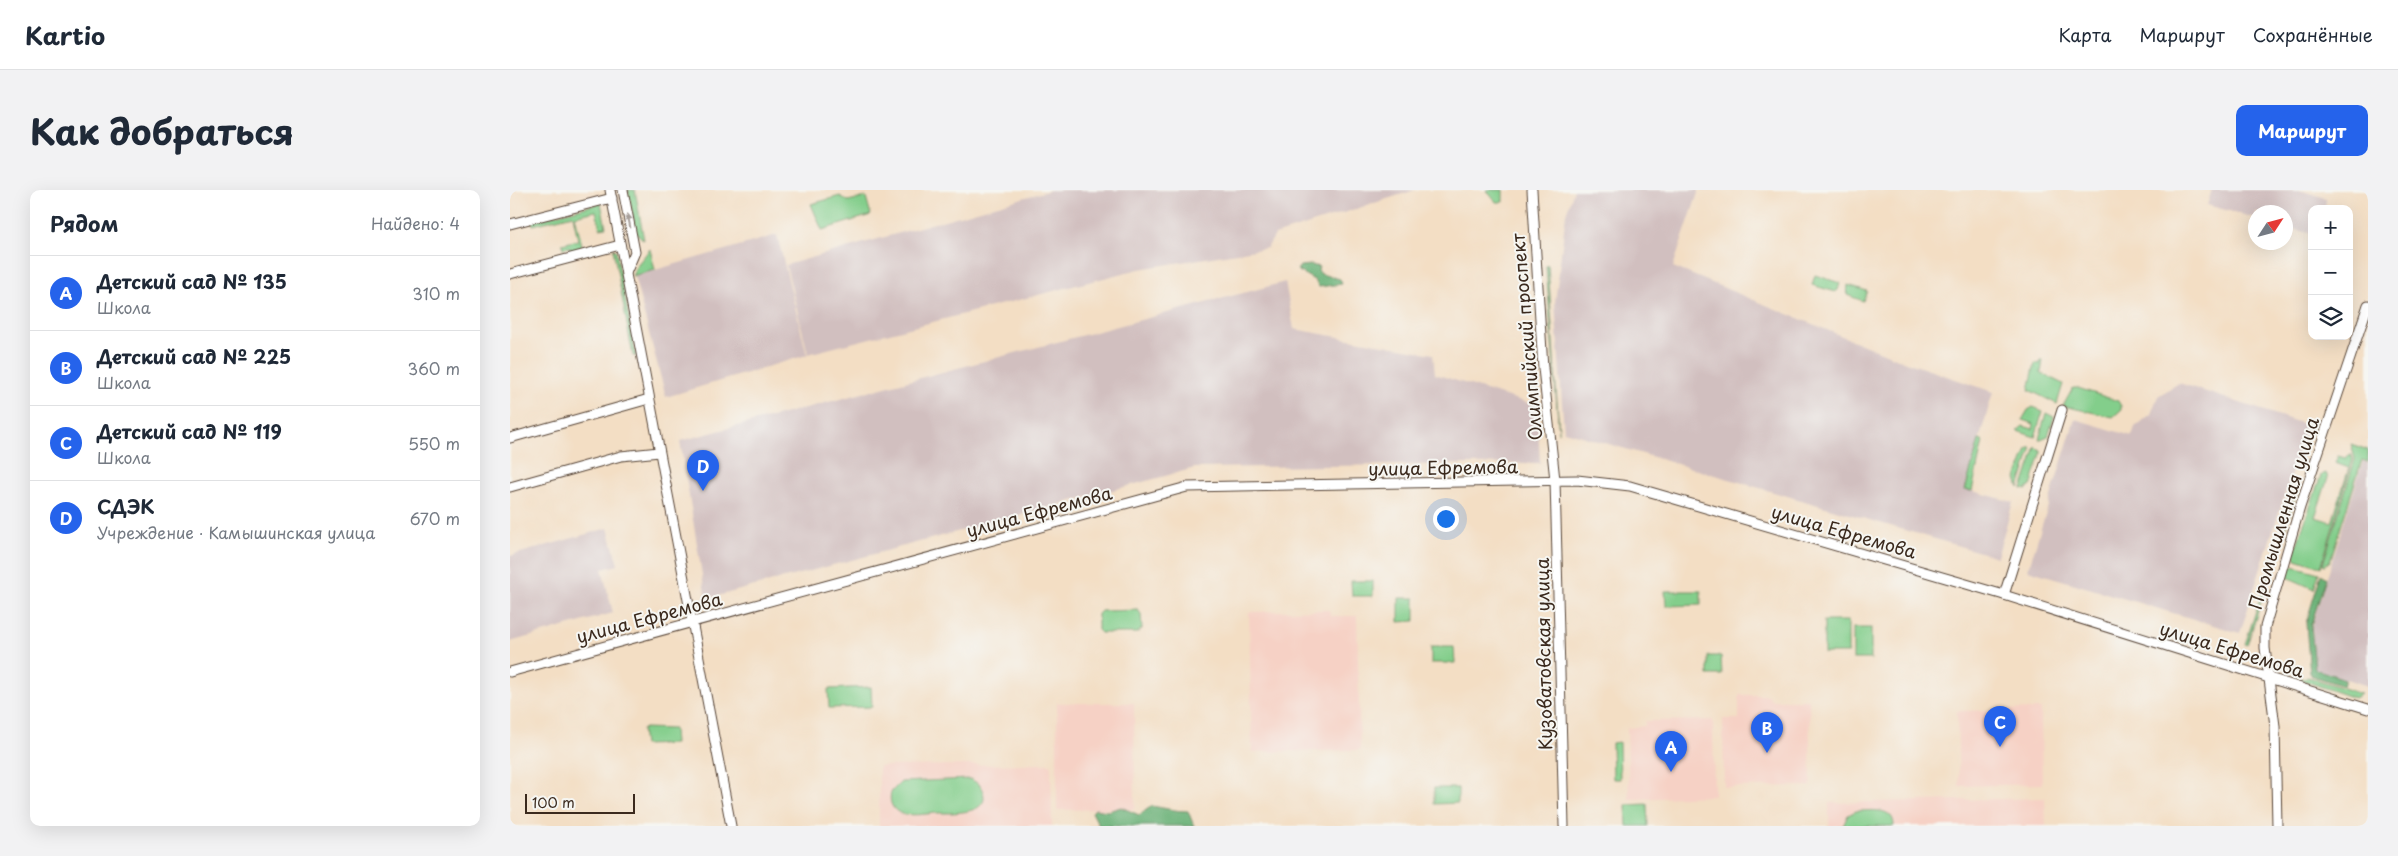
<!DOCTYPE html>
<html lang="ru">
<meta charset="utf-8">
<style>
:root{--surface:#fff;--page:#f2f2f3;--text:#1f2937;--muted:#747a83;--line:#e0e1e3;--accent:#2563eb}
body{margin:0;font-family:"Playpen Sans",sans-serif;background:var(--page);color:var(--text)}
.controls{position:absolute;right:15px;top:15px;display:grid;overflow:hidden;border-radius:10px;box-shadow:0 5px 20px #0002}
.controls button{width:45px;height:45px;display:grid;place-items:center;padding:0;border:0;border-bottom:1px solid var(--line);background:var(--surface);color:var(--text);font:25px sans-serif}
.compass{position:absolute;left:1738px;top:15px;width:45px;height:45px;border-radius:50%;background:var(--surface);box-shadow:0 5px 20px #0002;rotate:54deg}
.scale{position:absolute;left:15px;bottom:12px;width:110px;box-sizing:border-box;padding-left:5px;border:2px solid #3b2a1e;border-top:0;font-size:14px;line-height:18px;white-space:nowrap;color:#3b2a1e;-webkit-text-stroke:4px #f6f6f2;paint-order:stroke}
.you{position:absolute;left:935px;top:328px;width:18px;height:18px;margin:-12px;border:4px solid #fff;border-radius:50%;background:#1a73e8;box-shadow:0 0 0 8px #1a73e833}
.badge{display:grid;place-items:center;width:32px;height:32px;border-radius:50%;background:var(--accent);color:#fff;font-size:16px;font-weight:700}
.pin{position:absolute;translate:-50% -41px;filter:drop-shadow(0 1px 2px #0008)}
.pin::after{content:'';position:absolute;top:26px;width:18px;height:15px;background:inherit;clip-path:polygon(0 0,100% 0,50% 100%)}
.list{margin:0;padding:0;list-style:none}
h2{display:flex;justify-content:space-between;align-items:center;height:65px;margin:0;padding:0 20px;font-size:21px}
h2 small{font-size:16px;font-weight:400;color:var(--muted)}
.list li{display:grid;grid-template-columns:32px 1fr auto;gap:15px;align-items:center;box-sizing:border-box;height:75px;padding:0 20px;border-top:1px solid var(--line)}
.list b{display:block;font-size:19px;white-space:nowrap}
.list p{margin:0;font-size:16px;white-space:nowrap;color:var(--muted)}
.list em{font-size:16px;font-style:normal;color:var(--muted)}
.icon{flex:none;width:28px;height:28px;fill:none;stroke:currentColor;stroke-width:2;stroke-linecap:round;stroke-linejoin:round}
.map{position:relative;flex:none;width:1858px;height:636px;overflow:hidden;border-radius:10px}
header{display:flex;align-items:center;gap:30px;box-sizing:border-box;height:70px;padding:0 25px;background:var(--surface);border-bottom:1px solid var(--line)}
header strong{font-size:24px}
nav{display:flex;gap:28px;margin-inline-start:auto;font-size:18px}
.intro{display:flex;align-items:center;justify-content:space-between;box-sizing:border-box;height:120px;padding:0 30px}
h1{margin:0;font-size:35px}
.button{padding:12px 22px;border-radius:10px;background:var(--accent);color:#fff;font-size:18px;font-weight:700}
main{display:flex;gap:30px;padding:0 30px}
aside{flex:1;background:var(--surface);border-radius:10px;box-shadow:0 5px 20px #0002}
.map>svg:first-child{display:block}
</style>
<header>
<strong>Kartio</strong>
<nav><a>Карта</a><a>Маршрут</a><a>Сохранённые</a></nav>
</header>
<div class="intro"><h1>Как добраться</h1><a class="button">Маршрут</a></div>
<main>
<aside>
<h2>Рядом<small>Найдено: 4</small></h2>
<ul class="list">
<li><span class="badge">A</span><div><b>Детский сад № 135</b><p>Школа</p></div><em>310 m</em></li>
<li><span class="badge">B</span><div><b>Детский сад № 225</b><p>Школа</p></div><em>360 m</em></li>
<li><span class="badge">C</span><div><b>Детский сад № 119</b><p>Школа</p></div><em>550 m</em></li>
<li><span class="badge">D</span><div><b>СДЭК</b><p>Учреждение · Камышинская улица</p></div><em>670 m</em></li>
</ul>
</aside>
<div class="map">
<svg width="1858" height="636" viewBox="0 0 1858 636">
<rect width="100%" height="100%" fill="#f6f6f2"/>
<filter id="ink" filterUnits="userSpaceOnUse"><feTurbulence type="fractalNoise" baseFrequency=".02" numOctaves="2"/><feDisplacementMap in="SourceGraphic" scale="10" xChannelSelector="R" yChannelSelector="G"/><feConvolveMatrix kernelMatrix="1 2 1 2 8 2 1 2 1" color-interpolation-filters="sRGB"/></filter>
<filter id="wash" filterUnits="userSpaceOnUse"><feTurbulence type="fractalNoise" baseFrequency=".0096" numOctaves="4" result="noise"/><feDisplacementMap in="SourceGraphic" scale="20" xChannelSelector="R" yChannelSelector="G"/><feGaussianBlur stdDeviation="1.12" result="paint"/><feColorMatrix in="noise" values="0 0 0 0 0 0 0 0 0 0 0 0 0 0 0 0 0 1.4 0 .05"/><feComposite in="paint" operator="in"/></filter>
<g filter="url(#wash)">
<rect width="100%" height="100%" fill="#f3dec4"/>
<g fill="#f6d1c5">
<polygon points="819,420 821,426 847,426 850,560 742,562 739,422"/>
<polygon points="1229,505 1259,505 1260,510 1299,510 1301,596 1214,597 1213,529 1229,529"/>
<polygon points="547,513 624,513 625,619 547,620"/>
<polygon points="1531,519 1532,594 1449,596 1447,521"/>
<polygon points="1203,530 1204,606 1119,609 1117,538 1135,536 1135,531"/>
<polygon points="541,574 542,636 369,636 369,576"/>
<polygon points="1535,608 1536,636 1319,636 1319,613"/>
</g>
<g fill="#d1bfbf">
<polygon points="541,0 905,0 765,45 757,58 629,79 298,164 276,75"/>
<polygon points="1064,0 1189,0 1163,77 1393,171 1483,202 1455,299 1503,312 1487,367 1054,241 1045,112 1056,24"/>
<polygon points="1702,0 1789,0 1816,8 1815,19 1802,19 1802,44 1776,37 1776,22 1746,22 1745,28 1697,15"/>
<polygon points="267,45 297,165 156,207 124,86"/>
<polygon points="775,92 784,139 923,164 925,184 1027,216 1030,273 685,278 196,409 170,251"/>
<polygon points="1669,193 1797,235 1730,443 1518,380 1565,229 1622,246 1625,237 1641,224 1648,206"/>
<polygon points="1853,271 1858,273 1858,496 1805,479 1802,435"/>
<polygon points="98,338 108,375 92,379 103,423 0,452 0,366"/>
</g>
<g fill="#83ce8b" stroke="#5f7c54">
<polygon points="118,0 125,0 134,50 126,43"/>
<polygon points="976,0 993,0 993,12 986,12"/>
<polygon points="330,6 338,11 356,7 361,25 312,40 301,14"/>
<polygon points="91,13 96,37 90,38 86,21 65,26 73,59 99,54 62,64 60,57 53,58 52,54 68,50 63,25 23,35 22,31"/>
<polygon points="103,59 106,60 126,166 123,166"/>
<polygon points="140,59 145,80 122,86 127,75"/>
<polygon points="1038,75 1049,243 1036,76"/>
<polygon points="1305,85 1330,93 1328,100 1325,102 1302,95"/>
<polygon points="1338,95 1357,101 1353,111 1337,105"/>
<polygon points="1531,170 1533,170 1531,183 1553,194 1547,214 1519,200 1525,173 1530,174"/>
<polygon points="1563,198 1568,198 1608,211 1611,216 1611,220 1603,227 1553,216"/>
<polygon points="1523,217 1533,221 1525,247 1507,241 1513,236 1523,239 1524,234 1512,230 1518,220"/>
<polygon points="1536,223 1544,227 1538,246 1531,249 1529,249"/>
<polygon points="1469,250 1473,251 1462,301 1455,300"/>
<polygon points="1841,254 1858,260 1858,272 1852,270 1820,371 1815,375 1813,374 1845,269"/>
<polygon points="1522,257 1509,298 1506,288 1517,259"/>
<polygon points="1526,257 1531,260 1531,264 1521,296 1516,300 1512,299"/>
<polygon points="1841,264 1843,269 1811,377 1786,369 1784,363 1811,285 1816,283 1818,288 1805,327 1822,332 1839,278 1825,273 1828,266 1835,268"/>
<polygon points="1785,304 1786,305 1737,455 1735,454"/>
<polygon points="1783,376 1809,383 1804,399 1777,387 1780,378"/>
<polygon points="841,391 863,391 863,406 842,406"/>
<polygon points="1155,401 1191,401 1191,415 1156,416"/>
<polygon points="889,408 905,408 905,431 889,432"/>
<polygon points="628,420 631,424 632,439 627,443 591,443 588,440 588,424 591,421"/>
<rect x="1314" y="431" width="24" height="32"/>
<rect x="1343" y="438" width="18" height="31"/>
<polygon points="921,457 944,457 945,473 921,473"/>
<polygon points="1198,466 1211,466 1212,485 1198,485"/>
<polygon points="1797,487 1802,488 1851,504 1844,508 1789,489"/>
<polygon points="361,497 362,517 319,518 318,499"/>
<polygon points="135,538 164,539 165,554 134,555 132,540"/>
<polygon points="1109,552 1110,589 1103,589 1102,553"/>
<path d="M460,589L469,594C489,625 444,623 426,623C415,624 398,627 388,622C381,618 379,610 381,602L391,592Z"/>
<polygon points="924,598 948,598 948,613 924,614"/>
<polygon points="1137,614 1138,636 1117,636 1116,615"/>
<path d="M1346,621C1360,621 1384,616 1384,636H1333L1338,625Z"/>
</g>
<g fill="#6ab177" stroke="#526e4a">
<polygon points="801,75 809,77 808,80 811,84 830,89 832,94 809,97 804,90 787,80 790,76"/>
<polygon points="1811,384 1816,388 1801,435 1805,479 1835,489 1833,496 1800,485 1796,433"/>
<path d="M642,616C654,618 665,621 678,621L684,636H589L582,622L585,619L598,621L611,617L629,625Z"/>
</g>
</g>
<g filter="url(#ink)">
<g fill="none" stroke-linecap="round" stroke-linejoin="round">
<defs>
<g id="minor">
<polyline points="100,0 221,636"/>
<polyline points="113,0 125,62 116,83"/>
<polyline points="1022,0 1033,178 1045,290 1054,636"/>
<polyline points="0,34 102,8"/>
<polyline points="0,84 110,55"/>
<polyline points="0,248 139,209"/>
<polyline points="0,297 111,266 149,262"/>
<polyline points="1494,405 1552,220"/>
<polyline points="0,482 677,297 1067,290 1120,296 1494,405 1858,519"/>
<polyline points="1767,636 1765,536 1755,458 1755,437 1790,317 1858,115"/>
</g>
</defs>
<use href="#minor" stroke="#574537" stroke-width="11"/>
<use href="#minor" stroke="#fff" stroke-width="9"/>
</g>
<defs><path id="oneway-solid" d="M-6-.8H1V-3.2L6.5 0L1 3.2V.8H-6Z" transform="scale(1.25)"/></defs>
<use fill="#a79f9a" href="#oneway-solid" transform="translate(119 31) rotate(-101)"/>
</g>
<g text-anchor="middle" dominant-baseline="central" stroke-width="4" stroke-linejoin="round" paint-order="stroke">
<g font-size="18" fill="#3b2a1e" stroke="#f6f6f2">
<text transform="translate(1016 147) rotate(-95)">Олимпийский проспект</text>
<text transform="translate(933 277) rotate(-1)">улица Ефремова</text>
<text transform="translate(529 321) rotate(-15)">улица Ефремова</text>
<text transform="translate(1773 323) rotate(-73)">Промышленная улица</text>
<text transform="translate(1334 341) rotate(16)">улица Ефремова</text>
<text transform="translate(139 427) rotate(-15)">улица Ефремова</text>
<text transform="translate(1722 459) rotate(17)">улица Ефремова</text>
<text transform="translate(1033 464) rotate(-91)">Кузоватовская улица</text>
</g>
</g>
</svg>
<div class="controls">
<button>+</button>
<button>−</button>
<button><svg class="icon" aria-label="layers" viewBox="0 0 24 24"><path d="M12 4l9 5-9 5-9-5zM3 14l9 5 9-5"/></svg></button>
</div>
<svg class="compass" viewBox="-18 -18 36 36"><path d="M0-13l5 13h-10z" fill="#e53935"/><path d="M0 13l5-13h-10z" fill="#747a83"/></svg>
<div class="scale">100 m</div>
<div class="you"></div>
<div class="pin badge" style="left:1161px;top:582px">A</div>
<div class="pin badge" style="left:1257px;top:563px">B</div>
<div class="pin badge" style="left:1490px;top:557px">C</div>
<div class="pin badge" style="left:193px;top:301px">D</div>
</div>
</main>
